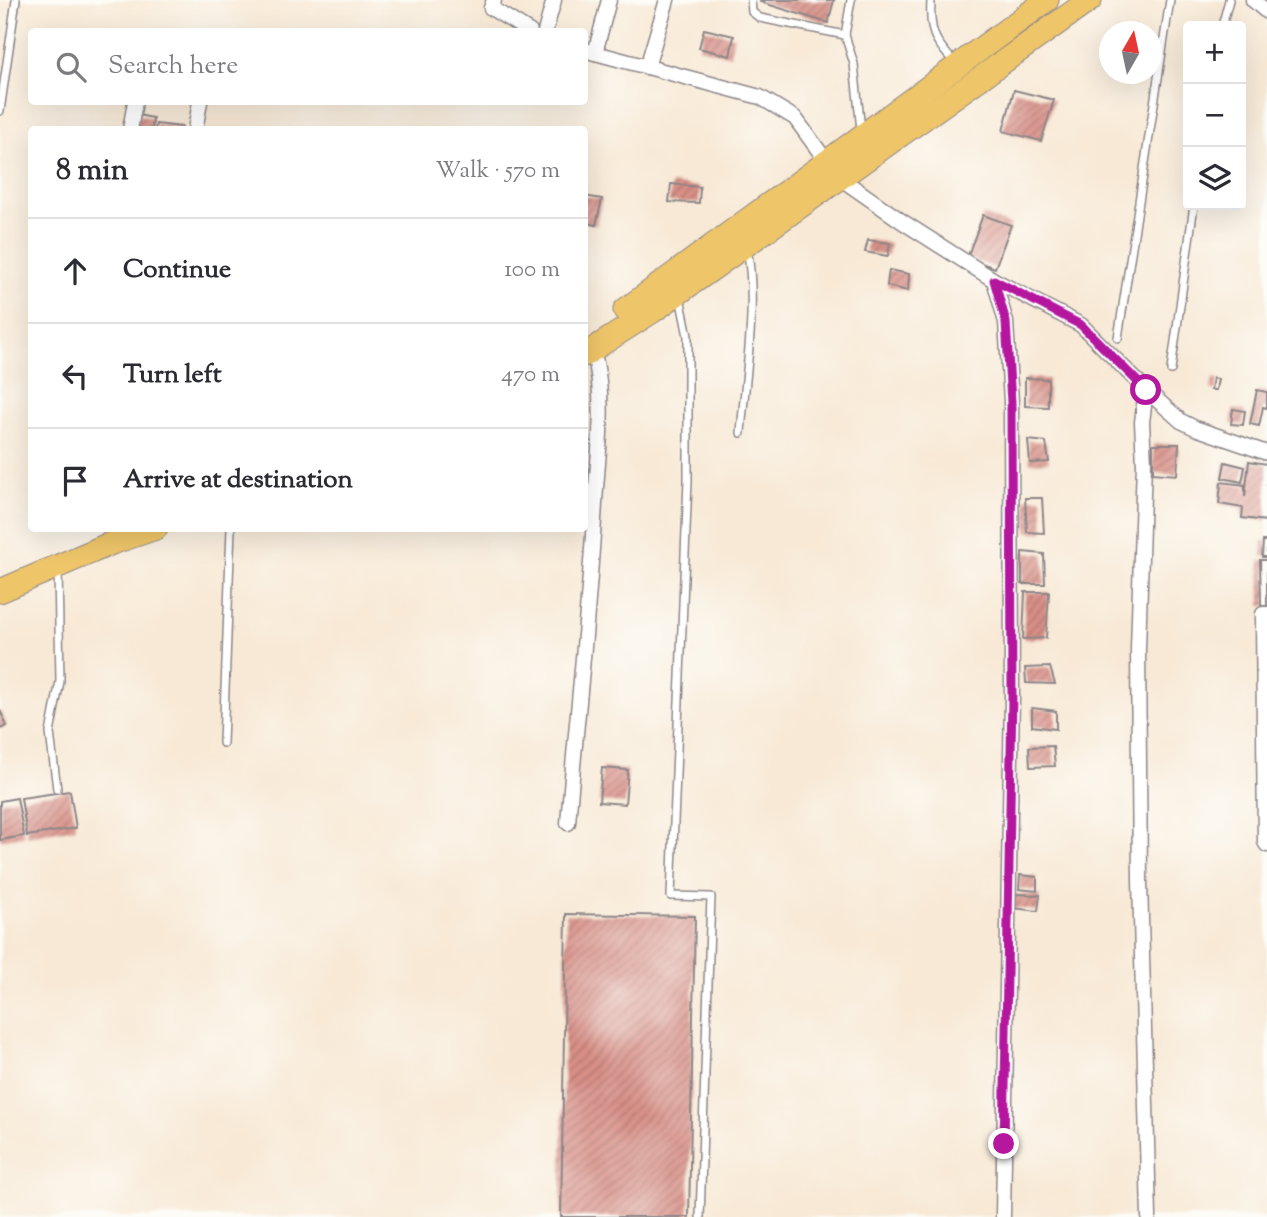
<!DOCTYPE html>
<meta charset="utf-8">
<style>
:root{--surface:#fff;--page:#f7f7f7;--text:#2b2b33;--muted:#7c7c81;--line:#e1e1e2}
body{margin:0;font-family:"Sorts Mill Goudy",serif;background:var(--page);color:var(--text)}
.controls{position:absolute;right:21px;top:21px;display:grid;overflow:hidden;border-radius:7px;box-shadow:0 7px 28px #0002}
.controls button{width:63px;height:63px;display:grid;place-items:center;padding:0;border:0;border-bottom:2px solid var(--line);background:var(--surface);color:var(--text);font:35px sans-serif}
.compass{position:absolute;left:1099px;top:21px;width:63px;height:63px;border-radius:50%;background:var(--surface);box-shadow:0 7px 28px #0002;rotate:9deg}
.stop{position:absolute;width:21px;height:21px;margin:-16px;border:5px solid #b5179e;border-radius:50%;background:#fff}
.stop.end{background:#b5179e;border-color:#fff;box-shadow:0 2px 7px #0008}
.list{margin:0;padding:0;list-style:none}
h2{display:flex;justify-content:space-between;align-items:center;height:91px;margin:0;padding:0 28px;font-size:30px}
h2 small{font-size:23px;font-weight:400;color:var(--muted)}
.list li{display:grid;grid-template-columns:46px 1fr auto;gap:21px;align-items:center;box-sizing:border-box;height:105px;padding:0 28px;border-top:2px solid var(--line)}
.list b{display:block;font-size:26px;white-space:nowrap}
.list em{font-size:23px;font-style:normal;color:var(--muted)}
.icon{flex:none;width:38px;height:38px;fill:none;stroke:currentColor;stroke-width:2;stroke-linecap:round;stroke-linejoin:round}
.map{position:relative;flex:none;width:1267px;height:1217px;overflow:hidden}
.search{position:absolute;background:var(--surface);box-shadow:0 7px 28px #0002;left:28px;top:28px;width:560px;height:77px;display:flex;align-items:center;gap:18px;box-sizing:border-box;padding:0 24px;border-radius:7px;color:var(--muted);font-size:26px}
.panel{position:absolute;background:var(--surface);box-shadow:0 7px 28px #0002;left:28px;top:126px;width:560px;height:406px;border-radius:7px}
.map>svg:first-child{display:block}
</style>
<div class="map">
<svg width="1267" height="1217" viewBox="0 0 1267 1217">
<defs>
<pattern id="building-hatch" width="6" height="6" patternUnits="userSpaceOnUse" patternTransform="scale(1.75)"><rect width="6" height="6" fill="#d88f86"/><path d="M-1 1l2-2M0 6l6-6M5 7l2-2" fill="none" stroke="#af746f"/></pattern>
</defs>
<rect width="100%" height="100%" fill="#fdfcf7"/>
<filter id="ink" filterUnits="userSpaceOnUse"><feTurbulence type="fractalNoise" baseFrequency=".0143" numOctaves="2"/><feDisplacementMap in="SourceGraphic" scale="14" xChannelSelector="R" yChannelSelector="G"/><feConvolveMatrix kernelMatrix="1 2 1 2 8 2 1 2 1" color-interpolation-filters="sRGB"/></filter>
<filter id="wash" filterUnits="userSpaceOnUse"><feTurbulence type="fractalNoise" baseFrequency=".00686" numOctaves="4" result="noise"/><feDisplacementMap in="SourceGraphic" scale="28" xChannelSelector="R" yChannelSelector="G"/><feGaussianBlur stdDeviation="1.57" result="paint"/><feColorMatrix in="noise" values="0 0 0 0 0 0 0 0 0 0 0 0 0 0 0 0 0 1.4 0 .05"/><feComposite in="paint" operator="in"/></filter>
<g filter="url(#wash)">
<rect width="100%" height="100%" fill="#f8e9d6"/>
<g id="blocks">
<g fill="url(#building-hatch)">
<polygon points="761,0 834,0 828,23 760,2"/>
<polygon points="704,29 734,36 730,56 699,48"/>
<polygon points="1014,90 1054,100 1041,141 1003,131"/>
<polygon points="138,115 153,118 152,130 135,130"/>
<polygon points="156,124 182,127 182,130 155,130"/>
<polygon points="671,184 700,187 699,203 669,202"/>
<polygon points="584,196 602,199 596,225 584,222"/>
<polygon points="983,215 1011,225 995,268 967,258"/>
<polygon points="868,240 890,243 888,256 865,252"/>
<polygon points="889,270 909,274 908,291 887,286"/>
<polygon points="1025,378 1048,379 1048,407 1025,406"/>
<polygon points="1213,378 1218,379 1216,390 1211,390"/>
<polygon points="1257,390 1267,392 1267,408 1263,407 1259,426 1250,424"/>
<polygon points="1233,409 1245,411 1243,425 1231,424"/>
<polygon points="1028,440 1046,442 1049,462 1030,463"/>
<polygon points="1153,444 1179,444 1177,475 1153,473"/>
<polygon points="1249,461 1267,464 1267,521 1242,518 1243,508 1219,504 1221,482 1245,485 1245,497"/>
<polygon points="1225,462 1245,467 1242,482 1222,478"/>
<polygon points="1025,498 1042,498 1044,533 1027,532"/>
<polygon points="1263,541 1267,541 1267,557 1262,557"/>
<polygon points="1022,552 1044,554 1045,584 1022,584"/>
<polygon points="1260,560 1267,560 1267,606 1261,606"/>
<polygon points="1025,592 1049,592 1046,638 1023,639"/>
<polygon points="1050,667 1055,684 1026,683 1025,668"/>
<polygon points="1032,708 1056,711 1056,729 1032,726"/>
<polygon points="0,710 7,726 0,729"/>
<polygon points="1053,746 1055,766 1030,767 1029,747"/>
<polygon points="602,768 628,770 625,804 599,802"/>
<polygon points="70,791 76,828 27,836 21,798"/>
<polygon points="17,798 24,836 0,840 0,801"/>
<polygon points="1020,875 1037,877 1037,891 1019,889"/>
<polygon points="1014,894 1040,895 1038,911 1013,908"/>
<polygon points="566,914 695,916 689,1217 561,1217"/>
</g>
</g>
</g>
<g filter="url(#ink)">
<use href="#blocks" fill-opacity="0" stroke="#8d8688" stroke-width="2"/>
<g fill="none" stroke-linecap="round" stroke-linejoin="round">
<defs>
<g id="service">
<polyline points="751,0 752,12 760,18 845,35"/>
<polyline points="851,0 845,35 854,64 861,130"/>
<path d="M931,0C929,32 934,41 956,64"/>
<polyline points="1222,26 1229,0"/>
<polyline points="0,111 16,0"/>
<polyline points="680,297 688,336 688,481 671,896 711,897 700,1217"/>
<polyline points="1118,338 1170,0"/>
<polyline points="1171,370 1194,205"/>
<path d="M741,433C745,377 758,304 747,249"/>
<polyline points="223,743 231,528"/>
<polyline points="57,789 50,733 60,681 58,570"/>
</g>
<g id="minor">
<polyline points="494,0 491,8 530,32"/>
<polyline points="1253,0 1267,12"/>
<polyline points="545,32 554,0"/>
<polyline points="584,50 760,97 795,118 827,162"/>
<polyline points="595,53 609,0"/>
<polyline points="647,67 667,0"/>
<polyline points="130,130 135,102"/>
<polyline points="195,130 200,102"/>
<polyline points="840,178 903,222 994,280 1081,325 1146,390 1181,421 1195,428 1267,453"/>
<polyline points="994,280 1006,322 1011,402 1012,697 1003,1217"/>
<polyline points="1146,390 1142,422 1144,463 1138,649 1140,881 1149,1217"/>
<polyline points="1267,614 1263,614 1265,842 1267,845"/>
<path d="M568,823C577,716 589,610 595,503C598,452 607,400 593,350"/>
</g>
<g id="trunk">
<polyline points="625,310 1047,0"/>
<polyline points="584,355 653,311 1090,0"/>
<polyline points="0,591 112,543 156,528"/>
</g>
</defs>
<use href="#service" stroke="#8d8688" stroke-width="10"/>
<use href="#minor" stroke="#8d8688" stroke-width="17"/>
<use href="#trunk" stroke="#8d8688" stroke-width="25"/>
<use href="#service" stroke="#fff" stroke-width="7"/>
<use href="#minor" stroke="#fff" stroke-width="14"/>
<use href="#trunk" stroke="#eec569" stroke-width="23"/>
</g>
</g>
<g fill="none" stroke-linecap="round" stroke-linejoin="round" filter="url(#ink)">
<polyline stroke="#b5179e" stroke-width="9" points="1004,1144 1012,697 1011,402 1006,322 994,280 1081,325 1146,390"/>
</g>
</svg>
<div class="controls">
<button>+</button>
<button>−</button>
<button><svg class="icon" aria-label="layers" viewBox="0 0 24 24"><path d="M12 4l9 5-9 5-9-5zM3 14l9 5 9-5"/></svg></button>
</div>
<svg class="compass" viewBox="-18 -18 36 36"><path d="M0-13l5 13h-10z" fill="#e53935"/><path d="M0 13l5-13h-10z" fill="#7c7c81"/></svg>
<div class="stop" style="left:1146px;top:390px"></div>
<div class="stop end" style="left:1004px;top:1144px"></div>
<div class="search"><svg class="icon" aria-label="search" viewBox="0 0 24 24"><circle cx="10" cy="10" r="6"/><path d="M15 15l6 6"/></svg>Search here</div>
<section class="panel">
<h2>8 min<small>Walk · 570 m</small></h2>
<ul class="list">
<li><svg class="icon" aria-label="ahead" viewBox="0 0 24 24"><path d="M12 20V5M6 11l6-6 6 6"/></svg><div><b>Continue</b></div><em>100 m</em></li>
<li><svg class="icon" aria-label="left" viewBox="0 0 24 24"><path d="M17 20v-9H6M10 6l-5 5 5 5"/></svg><div><b>Turn left</b></div><em>470 m</em></li>
<li><svg class="icon" aria-label="arrive" viewBox="0 0 24 24"><path d="M6 21V4h12l-3 4 3 4H6"/></svg><div><b>Arrive at destination</b></div></li>
</ul>
</section>
</div>
